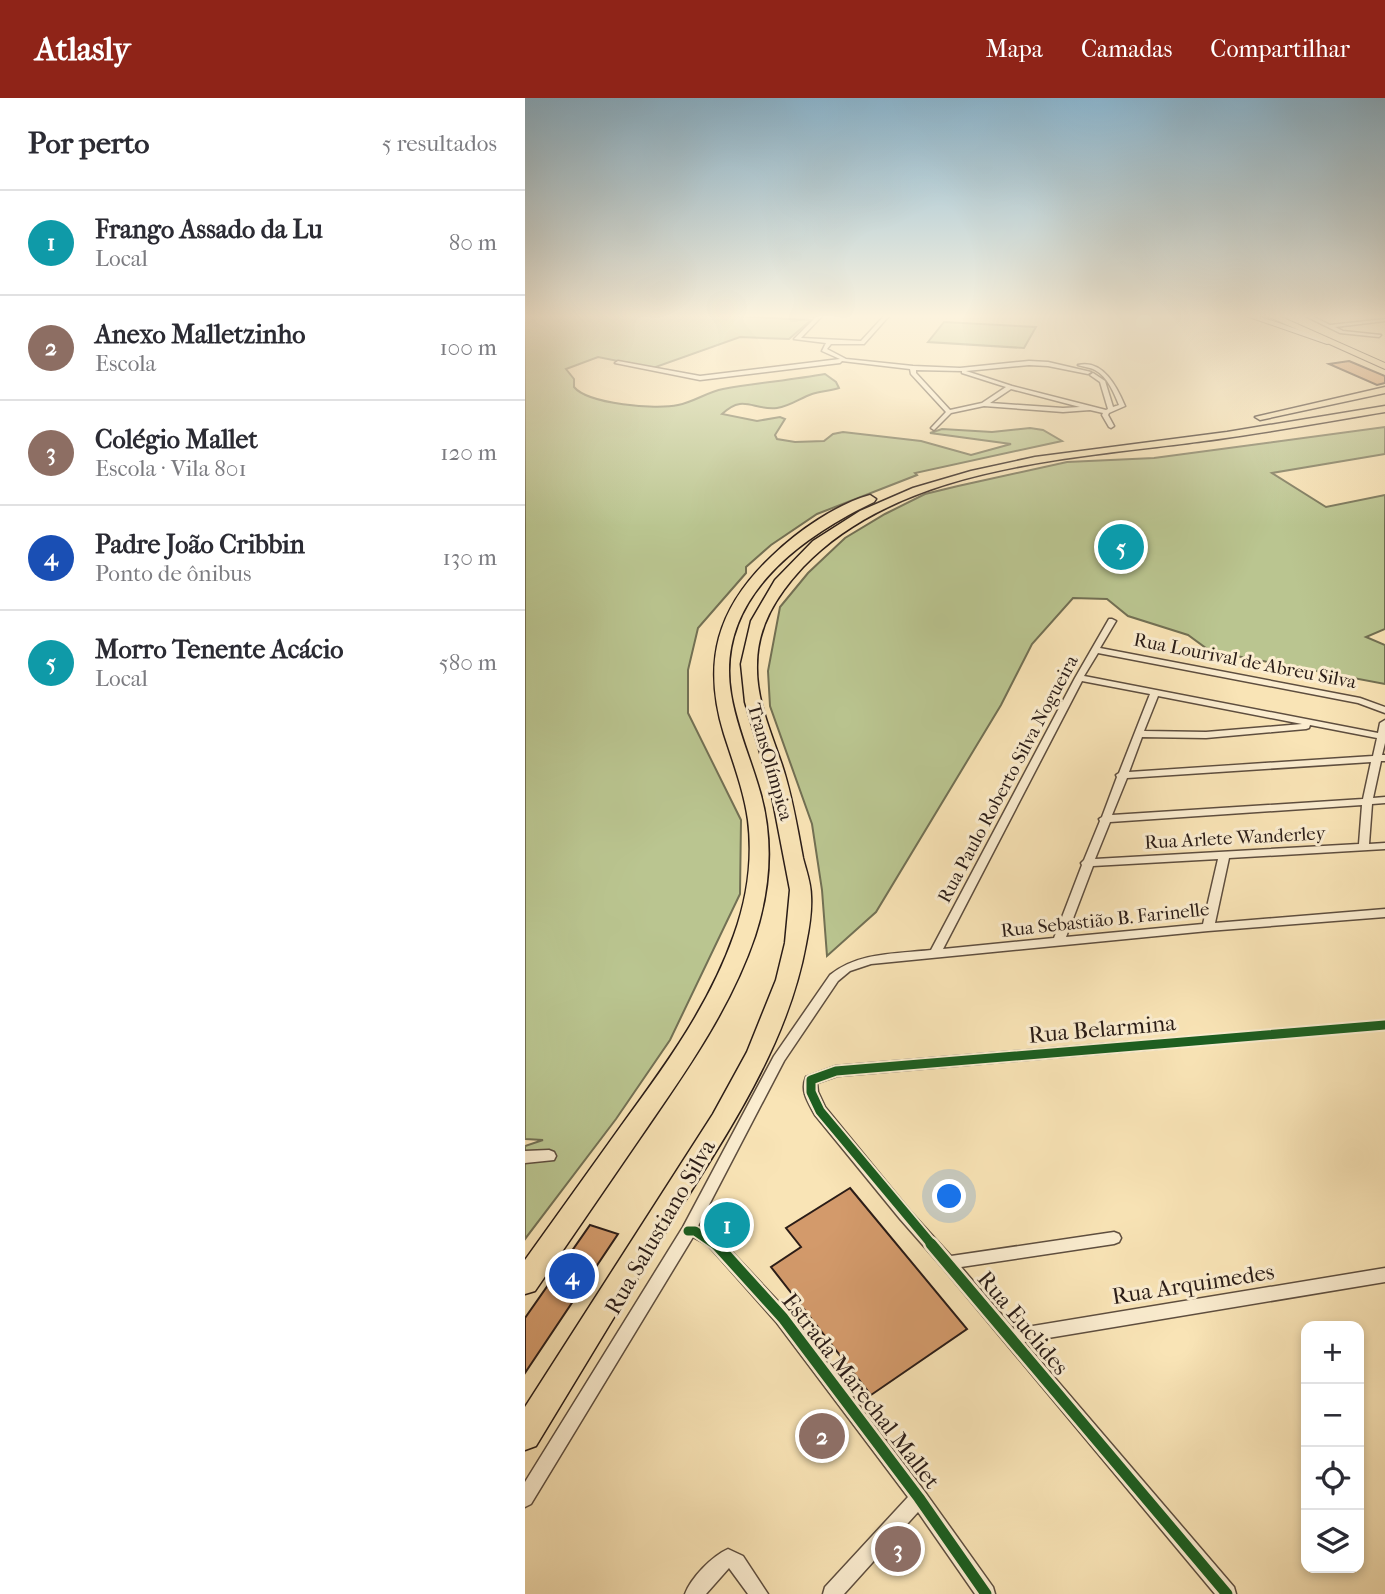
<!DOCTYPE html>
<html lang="pt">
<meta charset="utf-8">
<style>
:root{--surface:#fff;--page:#f7f7f7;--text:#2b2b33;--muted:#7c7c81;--line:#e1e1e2;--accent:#8f2418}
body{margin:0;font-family:"IM FELL French Canon",serif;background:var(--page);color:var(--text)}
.controls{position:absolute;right:21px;bottom:21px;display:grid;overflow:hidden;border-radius:14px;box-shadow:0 4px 10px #0003}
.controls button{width:63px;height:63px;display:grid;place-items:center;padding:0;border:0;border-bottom:2px solid var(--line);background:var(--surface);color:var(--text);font:35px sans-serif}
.you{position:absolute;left:425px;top:1099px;width:24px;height:24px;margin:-18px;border:5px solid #fff;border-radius:50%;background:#1a73e8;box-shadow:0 0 0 10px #1a73e833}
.badge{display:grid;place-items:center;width:46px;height:46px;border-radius:50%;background:var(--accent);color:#fff;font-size:23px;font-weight:700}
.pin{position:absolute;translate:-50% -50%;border:4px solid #fff;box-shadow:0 2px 7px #0006}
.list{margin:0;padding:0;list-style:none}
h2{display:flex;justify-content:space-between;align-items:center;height:91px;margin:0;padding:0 28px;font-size:30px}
h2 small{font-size:23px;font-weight:400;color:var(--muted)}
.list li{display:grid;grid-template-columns:46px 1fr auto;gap:21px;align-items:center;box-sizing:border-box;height:105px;padding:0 28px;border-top:2px solid var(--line)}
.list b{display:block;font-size:26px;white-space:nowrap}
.list p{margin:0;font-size:23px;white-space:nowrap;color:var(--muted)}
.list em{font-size:23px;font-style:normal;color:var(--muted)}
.icon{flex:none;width:38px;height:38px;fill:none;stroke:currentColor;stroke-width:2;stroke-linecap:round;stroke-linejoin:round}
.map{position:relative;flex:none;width:860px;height:1496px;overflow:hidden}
header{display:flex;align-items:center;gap:42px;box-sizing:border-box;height:98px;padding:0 35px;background:var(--accent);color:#fff}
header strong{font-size:33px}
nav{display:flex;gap:38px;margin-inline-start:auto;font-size:24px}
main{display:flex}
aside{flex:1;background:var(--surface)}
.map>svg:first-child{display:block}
</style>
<header>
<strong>Atlasly</strong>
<nav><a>Mapa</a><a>Camadas</a><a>Compartilhar</a></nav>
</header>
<main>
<aside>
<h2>Por perto<small>5 resultados</small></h2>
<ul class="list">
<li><span class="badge" style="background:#0f9aa8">1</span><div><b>Frango Assado da Lu</b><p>Local</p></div><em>80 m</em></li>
<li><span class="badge" style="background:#8d6e63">2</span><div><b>Anexo Malletzinho</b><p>Escola</p></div><em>100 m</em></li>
<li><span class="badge" style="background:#8d6e63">3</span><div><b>Colégio Mallet</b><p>Escola · Vila 801</p></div><em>120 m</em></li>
<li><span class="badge" style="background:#1a4fb4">4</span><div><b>Padre João Cribbin</b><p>Ponto de ônibus</p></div><em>130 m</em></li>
<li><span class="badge" style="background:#0f9aa8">5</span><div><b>Morro Tenente Acácio</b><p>Local</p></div><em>580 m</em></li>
</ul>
</aside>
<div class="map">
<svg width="860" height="1496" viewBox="0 0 860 1496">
<rect width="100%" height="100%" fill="#f9e4b6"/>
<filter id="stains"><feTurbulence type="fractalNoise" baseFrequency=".00286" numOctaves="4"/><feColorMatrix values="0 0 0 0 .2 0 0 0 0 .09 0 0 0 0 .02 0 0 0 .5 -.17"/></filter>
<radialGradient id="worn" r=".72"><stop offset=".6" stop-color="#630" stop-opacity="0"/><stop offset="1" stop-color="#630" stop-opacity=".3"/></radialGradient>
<g fill="#bac590" stroke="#727054" stroke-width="2">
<path d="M0,218H210L286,222L264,241L215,239L128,270L73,259L41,271L49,281V289C63,306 131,312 153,307C169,304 182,294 198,291C232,285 266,282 300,276L311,284L314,290C305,293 296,293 287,296C275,300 266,308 252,310C228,313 219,295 197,316L232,323L255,319L260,321L250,337L252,341L270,344L299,343L308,336L318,334L396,343L446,357L486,346L405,335L417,331L467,334L505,330L518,332L537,343L390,375L392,377L292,416L246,447L221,469V475L173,530L163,572V615L216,722L215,796L145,942L91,1021L0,1141V1048L18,1042L0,1041Z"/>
<polygon points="419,224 511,229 499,250 403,244"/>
<polygon points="860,329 860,356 747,375 801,409 860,397 860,531 841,539 860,547 860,586 685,553 663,537 603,518 582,501 548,500 507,546 476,607 351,814 302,858 297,792 287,726 245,608 243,573 255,509 283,475 320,440 360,416 400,396 433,388 542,364 629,360"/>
</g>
<g fill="#d39a6b" stroke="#2a1c17" stroke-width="2">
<polygon points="824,263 860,278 860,285 852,287 804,266"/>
<polygon points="325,1090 442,1231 346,1297 246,1169 276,1149 261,1130"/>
<polygon points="65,1127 93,1136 0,1275 0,1220"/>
</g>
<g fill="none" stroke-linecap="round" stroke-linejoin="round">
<defs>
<g id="minor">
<path d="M292,218H297L276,240L336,243L359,218H364L339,246H306L302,251L321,261L388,268L435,270L504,263L523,264L566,274L563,276L523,268L504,267L441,273L487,288L581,312L583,311L575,284L565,277L568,275L580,283L588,309L594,307C589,295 583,279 570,272C565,269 559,269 553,267C578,261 592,289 600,308L584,315L583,317L589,328L586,330L584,329L577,317L578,315L565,312L538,314L459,308L426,315L409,332L406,330L421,314L386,276L385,271L317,263L315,265L175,282L90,265L93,263L175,278L315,261L297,253L301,245L269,241ZM391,272L437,273V275L481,289L457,305L425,312L391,275ZM486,291L555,309L538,310L465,305Z"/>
<polygon points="780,218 787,218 805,227 860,221 860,223 810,229 818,233 856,237 854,239 815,235"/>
<path d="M584,521H587L591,523L575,550L835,600L860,609V615L833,605L573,555L559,578L853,635L855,625L860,622V645L857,657H860V663H856L848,700L860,699V705L847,706L844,746L860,745V751L704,760L690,825L860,811V819L683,833L346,866L325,873L313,883L259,963L173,1128L193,1139L264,1215L400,1394L468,1489L470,1496H450L393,1414L319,1496H298L300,1489L383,1399L252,1225L183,1147L168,1139L6,1406L0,1409V1384L158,1129L249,958L305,877C333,854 371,856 406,852L550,580ZM557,583L625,596L594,675L591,677L592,679L577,719L574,721L575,723L559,762L556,765L557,767L529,840L418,851ZM633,598L777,626L681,634L619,633ZM785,627L852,640L848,658L604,674L617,639L681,640L781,631L784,630ZM846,664L838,701L587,717L602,680ZM837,707L834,746L570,761L585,724ZM693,761L678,826L541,839L568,768Z"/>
<path d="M860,923V931L312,978L292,985L293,994L300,1009L385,1113L426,1158L589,1134L594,1136L596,1140L594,1144L589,1146L436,1169L489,1231L860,1170V1184L499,1244L709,1489L711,1496H690L418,1170L375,1121L290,1017C283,1004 275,993 281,979L311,968Z"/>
<polygon points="24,1052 29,1054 31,1058 29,1062 0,1065 0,1053"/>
<path d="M203,1451L218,1458L243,1496H223L204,1470L181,1496H160C166,1480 187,1458 203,1451Z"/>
</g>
<polygon id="secondary" points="721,218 733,218 809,244 802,246"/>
<polygon id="primary" points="742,218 754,218 860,265 860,271"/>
<g id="motorway">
<polygon points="860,289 860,295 735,322 730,319"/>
<path d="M860,308V314C800,324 740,335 679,343C547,361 376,367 278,469C252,497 232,528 232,567C231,602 246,634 257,667C267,697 272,728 278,760C281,772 286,785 286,798C287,814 284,831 281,846C262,951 198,1041 143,1130C99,1203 55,1275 11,1348L0,1352V1309L188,1016L222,954L251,882L260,845L265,792L245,688L220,604L216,566L226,523L250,482L288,443L335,413L388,390L446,373L510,359L702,334Z"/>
<path d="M345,397L351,401L349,404C274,440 190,501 206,596C211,627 224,657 233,687C249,737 246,789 230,838C205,912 159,976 115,1040C80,1091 45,1142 10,1193L0,1196V1162C32,1117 64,1073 96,1028C140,968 184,908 209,837C222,801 228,761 223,722C219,693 208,664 199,636C177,564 192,510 247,458C273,433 310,407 345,397Z"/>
</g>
</defs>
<use href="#minor" stroke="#5e4e3f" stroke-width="3"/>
<use href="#secondary" stroke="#2a1c17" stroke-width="2"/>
<use href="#primary" stroke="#2a1c17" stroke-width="2"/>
<use href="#motorway" stroke="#2a1c17" stroke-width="3"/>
<use href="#minor" fill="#fbedd0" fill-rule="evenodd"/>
<use href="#secondary" fill="#fbedd0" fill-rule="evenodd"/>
<use href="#primary" fill="#f9e4b6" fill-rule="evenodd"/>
<use href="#motorway" fill="#f9e4b6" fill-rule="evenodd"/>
<defs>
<g id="cycleway-far1">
<polyline points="163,1133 170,1133 192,1148"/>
<polyline points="408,1148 295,1013 286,994 286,982 311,973 860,927"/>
</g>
<g id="cycleway">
<polyline points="191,1146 258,1220 394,1400 461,1496"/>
<polyline points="406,1146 702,1496"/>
</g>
</defs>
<use href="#cycleway-far1" stroke="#fbedd0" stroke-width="13"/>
<use href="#cycleway" stroke="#fbedd0" stroke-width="16"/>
<use href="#cycleway-far1" stroke="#1b5e20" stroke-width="9"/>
<use href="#cycleway" stroke="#1b5e20" stroke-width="11"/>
</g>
<linearGradient id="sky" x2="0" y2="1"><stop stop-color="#8bb8d3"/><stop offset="0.51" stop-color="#fcf3de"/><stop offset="1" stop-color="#fcf3de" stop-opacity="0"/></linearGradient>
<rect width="860" height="428" fill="url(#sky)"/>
<g text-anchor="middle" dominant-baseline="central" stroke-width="6" stroke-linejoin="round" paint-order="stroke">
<g font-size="19" fill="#2a1c17" stroke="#fbedd0">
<text transform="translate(720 563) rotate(11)">Rua Lourival de Abreu Silva</text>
<text transform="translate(245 664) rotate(74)">TransOlímpica</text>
<text transform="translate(483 681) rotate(-62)">Rua Paulo Roberto Silva Nogueira</text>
<text transform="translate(710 740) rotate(-3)">Rua Arlete Wanderley</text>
<text transform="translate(580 822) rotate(-6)">Rua Sebastião B. Farinelle</text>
</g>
<g font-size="23" fill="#2a1c17" stroke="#fbedd0">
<text transform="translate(577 931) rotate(-5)">Rua Belarmina</text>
<text transform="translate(135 1129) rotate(-60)">Rua Salustiano Silva</text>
<text transform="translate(668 1186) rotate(-9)">Rua Arquimedes</text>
<text transform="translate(498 1225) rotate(50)">Rua Euclides</text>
<text transform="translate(336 1293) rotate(52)">Estrada Marechal Mallet</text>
</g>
</g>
<rect width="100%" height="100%" filter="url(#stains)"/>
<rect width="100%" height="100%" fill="url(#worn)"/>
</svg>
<div class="controls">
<button>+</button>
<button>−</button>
<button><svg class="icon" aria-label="locate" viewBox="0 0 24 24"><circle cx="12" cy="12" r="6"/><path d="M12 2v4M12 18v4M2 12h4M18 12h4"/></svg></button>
<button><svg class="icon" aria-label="layers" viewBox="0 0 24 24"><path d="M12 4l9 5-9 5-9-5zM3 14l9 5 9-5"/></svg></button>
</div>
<div class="you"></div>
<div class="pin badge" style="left:202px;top:1127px;background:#0f9aa8">1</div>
<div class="pin badge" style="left:297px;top:1338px;background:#8d6e63">2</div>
<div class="pin badge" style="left:373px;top:1451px;background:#8d6e63">3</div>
<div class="pin badge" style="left:47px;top:1178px;background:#1a4fb4">4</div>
<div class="pin badge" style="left:596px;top:449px;background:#0f9aa8">5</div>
</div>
</main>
